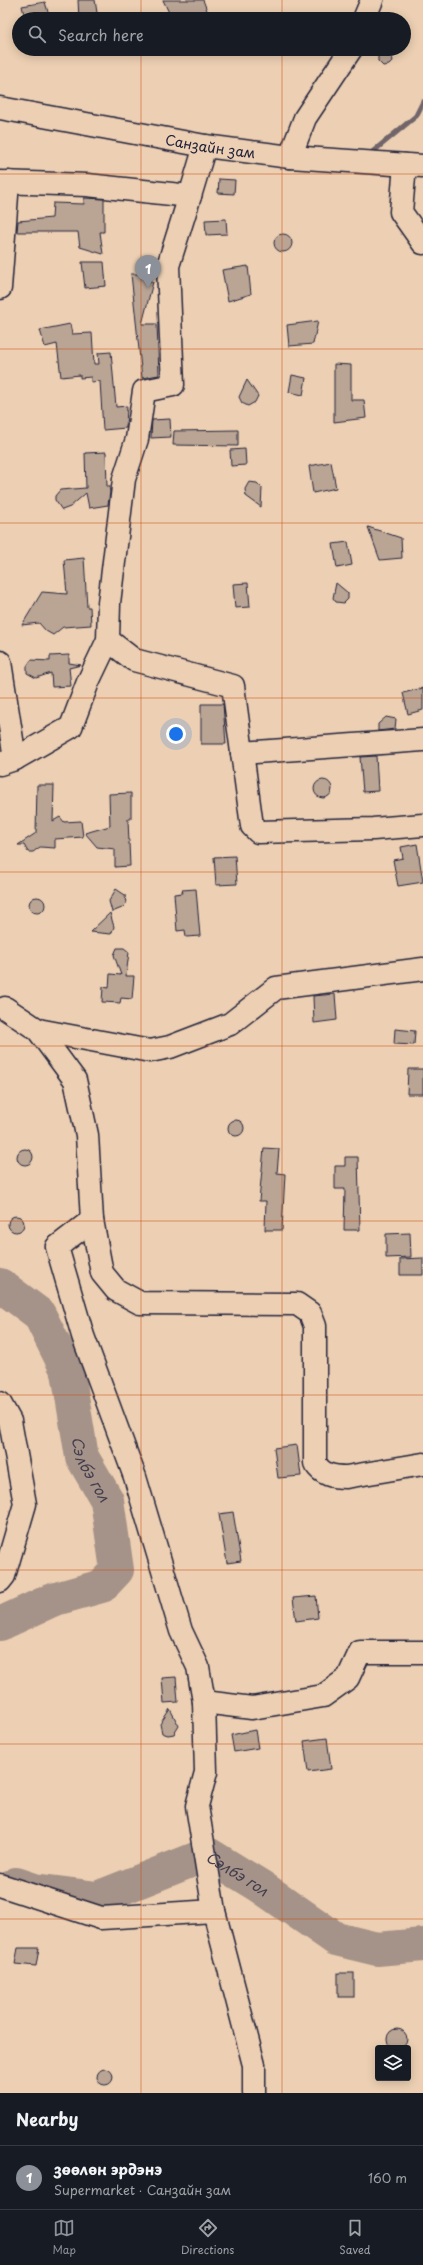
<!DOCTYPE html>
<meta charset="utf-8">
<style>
:root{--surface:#171b24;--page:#20242c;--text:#f1f3f6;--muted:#9ea1a6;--line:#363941;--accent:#8c9099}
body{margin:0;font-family:"Playpen Sans",sans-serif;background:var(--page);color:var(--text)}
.controls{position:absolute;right:12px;bottom:12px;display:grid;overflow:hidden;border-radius:4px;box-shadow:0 2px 10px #0003}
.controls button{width:36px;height:36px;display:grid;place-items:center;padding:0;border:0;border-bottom:1px solid var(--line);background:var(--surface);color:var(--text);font:20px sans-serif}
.you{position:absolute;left:176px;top:734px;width:14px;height:14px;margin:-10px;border:3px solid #fff;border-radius:50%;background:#1a73e8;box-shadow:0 0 0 6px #1a73e833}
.badge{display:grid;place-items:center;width:26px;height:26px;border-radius:50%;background:var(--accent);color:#fff;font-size:13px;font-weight:700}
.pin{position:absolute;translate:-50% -33px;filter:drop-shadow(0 1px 2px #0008)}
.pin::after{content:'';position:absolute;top:21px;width:14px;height:12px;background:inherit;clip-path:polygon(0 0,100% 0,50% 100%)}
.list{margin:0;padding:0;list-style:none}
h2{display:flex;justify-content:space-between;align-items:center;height:52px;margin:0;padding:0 16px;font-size:17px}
h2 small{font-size:13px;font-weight:400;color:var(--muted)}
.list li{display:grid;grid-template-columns:26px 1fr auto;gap:12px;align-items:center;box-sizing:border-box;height:64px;padding:0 16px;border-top:1px solid var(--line)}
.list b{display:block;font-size:15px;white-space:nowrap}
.list p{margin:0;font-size:13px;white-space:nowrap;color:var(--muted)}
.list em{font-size:13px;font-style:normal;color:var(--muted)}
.icon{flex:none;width:22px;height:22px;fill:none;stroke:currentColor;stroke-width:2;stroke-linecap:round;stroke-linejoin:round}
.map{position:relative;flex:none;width:423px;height:2093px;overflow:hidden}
.search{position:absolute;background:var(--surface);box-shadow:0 2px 10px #0003;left:12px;right:12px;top:12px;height:44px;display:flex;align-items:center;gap:10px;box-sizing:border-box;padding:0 14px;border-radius:22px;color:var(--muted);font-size:15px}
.sheet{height:116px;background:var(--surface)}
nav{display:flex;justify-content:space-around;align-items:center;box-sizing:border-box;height:56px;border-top:1px solid var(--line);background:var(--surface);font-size:11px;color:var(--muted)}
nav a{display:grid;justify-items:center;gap:2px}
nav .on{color:var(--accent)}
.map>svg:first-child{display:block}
</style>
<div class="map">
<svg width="423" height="2093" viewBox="0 0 423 2093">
<rect width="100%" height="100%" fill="#edd0b3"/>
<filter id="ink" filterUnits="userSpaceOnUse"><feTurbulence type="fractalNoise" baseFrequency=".025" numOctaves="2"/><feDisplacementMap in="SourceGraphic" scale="8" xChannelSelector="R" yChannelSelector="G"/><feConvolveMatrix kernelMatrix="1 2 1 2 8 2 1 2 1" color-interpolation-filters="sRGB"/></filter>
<g filter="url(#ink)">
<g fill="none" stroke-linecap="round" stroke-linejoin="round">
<polyline stroke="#716569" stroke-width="5.5" points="370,154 416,116 423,102"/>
<g stroke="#a59288" stroke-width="34">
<path id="s1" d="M0,1285L39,1314L68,1372L82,1457L107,1500L117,1570L102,1586L52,1600L0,1624"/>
<path id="s2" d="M16,1884L34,1890L97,1898L208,1854L260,1886L336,1939L377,1949L423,1945"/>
</g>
</g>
<g fill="#baa595" stroke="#22223b">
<polygon points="78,0 95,0 98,19 79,19"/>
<polygon points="163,0 203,0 208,13 186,19 172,19"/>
<polygon points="45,2 50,19 25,19 22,6"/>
<polygon points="390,50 393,61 389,65 383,66 378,61 378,56 381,53"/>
<polygon points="219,179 235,180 234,194 218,193"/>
<polygon points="84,198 104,199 104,232 100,232 103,254 80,247 78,232 17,232 18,221 52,218 53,203 84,204"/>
<polygon points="226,219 227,234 206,235 205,220"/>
<circle cx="283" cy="243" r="9"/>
<polygon points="82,262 104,262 106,286 85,288"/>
<polygon points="248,266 251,294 228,301 222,270"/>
<polygon points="131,274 150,274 150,282 153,282 142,324 157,324 159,375 142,378"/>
<polygon points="318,321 313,344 289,346 287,325"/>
<polygon points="70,324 72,334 92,333 94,364 99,364 98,353 111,352 116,407 127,406 126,428 103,430 100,381 91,382 91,377 80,378 80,375 61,377 57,344 45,347 40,330"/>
<polygon points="334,364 351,365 351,400 364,400 366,418 334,422"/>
<polygon points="292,375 306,378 303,395 289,392"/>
<polygon points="247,380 258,396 255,402 248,406 242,403 239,397"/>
<polygon points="170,419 171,437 151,438 152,420"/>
<polygon points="238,430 238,446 173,445 174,431"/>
<polygon points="245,449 246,465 231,466 230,450"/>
<polygon points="106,452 107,486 109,486 110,492 108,505 89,508 86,493 70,507 62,510 55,500 55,496 60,490 86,488 85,453"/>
<polygon points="331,462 336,488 313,493 309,466"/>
<polygon points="249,482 257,483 262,488 261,507 246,496 245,489"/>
<polygon points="368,527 401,538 402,558 380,560"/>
<polygon points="348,542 352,565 337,568 333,544"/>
<polygon points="84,558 87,607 90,607 91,625 63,627 53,635 46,631 39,623 22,625 42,592 67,594 64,560"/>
<polygon points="248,583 250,607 235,608 233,584"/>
<polygon points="336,583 348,593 348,599 344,603 336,602 333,598"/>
<polygon points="69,655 69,663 81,665 69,668 71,686 52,687 51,673 36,678 27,673 27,666 31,660 50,661 50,656"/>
<polygon points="423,688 423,710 408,714 403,693"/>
<polygon points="201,704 223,704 226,744 201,744"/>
<polygon points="386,717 396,719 395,729 378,731 378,724"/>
<polygon points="376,756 378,791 363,792 360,757"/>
<circle cx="323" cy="789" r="9"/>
<polygon points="37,785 54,785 53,821 60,817 64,822 81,821 83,837 55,839 55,848 40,847 33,852 28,852 24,845 18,845 36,833"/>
<polygon points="131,793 131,819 128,819 130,866 115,867 115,849 97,847 85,833 110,826 109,794"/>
<polygon points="417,844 423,882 398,886 393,860 403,858 401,847"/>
<polygon points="235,856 237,884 216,885 214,857"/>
<polygon points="116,889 125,895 126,904 122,908 112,912 109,901"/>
<polygon points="196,889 200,936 186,937 185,930 177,931 174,894 183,893 182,890"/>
<circle cx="37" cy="905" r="8"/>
<polygon points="110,913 114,927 111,934 90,932"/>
<polygon points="117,948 124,948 129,952 126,976 134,976 132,999 121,998 120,1003 102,1002 103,987 109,988 110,974 121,975 114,955"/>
<polygon points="335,994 337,1020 314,1023 313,996"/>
<polygon points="395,1029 415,1031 414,1045 394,1044"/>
<polygon points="408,1069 423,1069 423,1094 407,1094"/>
<circle cx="236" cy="1128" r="8"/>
<polygon points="264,1148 279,1149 277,1173 285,1174 282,1230 265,1230 266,1201 259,1201"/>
<circle cx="25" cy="1157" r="8"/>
<polygon points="345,1157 358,1157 360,1230 344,1230 345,1189 335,1189 335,1166 345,1166"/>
<circle cx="16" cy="1224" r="8"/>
<polygon points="410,1233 411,1257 386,1258 386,1234"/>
<polygon points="423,1258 423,1275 400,1275 400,1259"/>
<polygon points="297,1445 301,1476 278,1478 274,1448"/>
<polygon points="233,1512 241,1561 227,1563 219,1514"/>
<polygon points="316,1596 318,1618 296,1621 293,1598"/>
<polygon points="176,1677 178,1702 164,1703 162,1678"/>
<polygon points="170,1709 179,1726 174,1734 168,1735 162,1733 160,1724"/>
<polygon points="255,1730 258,1748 234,1752 231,1735"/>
<polygon points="327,1738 331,1769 308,1772 304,1741"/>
<polygon points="18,1948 39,1948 36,1966 15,1964"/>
<rect x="338" y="1973" width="16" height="24"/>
<circle cx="397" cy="2039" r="10"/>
<circle cx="105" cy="2077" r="8"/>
</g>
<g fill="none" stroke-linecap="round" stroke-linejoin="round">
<defs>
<g id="minor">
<polyline points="364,19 372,0"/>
<polyline points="290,157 305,118 351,49"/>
<polyline points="405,165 401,212 423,243"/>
<polyline points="0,182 87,185 190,196 205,146"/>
<polyline points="0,288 8,182"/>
<polyline points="108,640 134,660 233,686 252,826 258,832 373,829 423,825"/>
<polyline points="0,662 15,759"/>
<polyline points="242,753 423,740"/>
<polyline points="0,764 15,759 71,727 88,682 108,640 109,603 124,479 137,439 144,391 173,385 168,266 190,196"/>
<path d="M5,1008L38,1030L75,1080L87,1135L92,1220L102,1273L116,1290L140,1303L297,1304L310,1313L315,1326V1463C322,1475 333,1477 346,1477L423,1464"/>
<polyline points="38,1030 150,1051 170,1047 230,1024 276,988 423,969"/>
<polyline points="92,1220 57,1247 83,1336 135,1477 181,1631 198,1667 204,1702 206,1772 197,1806 214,1911 254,2065 254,2093"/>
<polyline points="0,1403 10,1421 25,1504 4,1576 0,1581"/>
<polyline points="204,1702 252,1708 323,1696 348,1678 360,1652 423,1652"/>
<polyline points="0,1885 101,1918 214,1911"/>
</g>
<g id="secondary">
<path id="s3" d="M0,108L205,146L290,157L423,166"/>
</g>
</defs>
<use href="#minor" stroke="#22223b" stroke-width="25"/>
<use href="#secondary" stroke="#22223b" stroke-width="25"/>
<use href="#minor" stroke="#edd0b3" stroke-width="22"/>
<use href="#secondary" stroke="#edd0b3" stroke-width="22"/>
</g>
</g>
<path fill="none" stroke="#ca5113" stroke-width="1" stroke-opacity="0.55" d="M141,0V19M282,0V19M141,49V2093M282,49V2093M0,174H423M0,349H423M0,523H423M0,698H423M0,872H423M0,1046H423M0,1221H423M0,1395H423M0,1570H423M0,1744H423M0,1919H423"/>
<g text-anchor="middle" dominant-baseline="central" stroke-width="3.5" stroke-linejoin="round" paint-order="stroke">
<g font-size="14" fill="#22223b" stroke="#edd0b3">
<text stroke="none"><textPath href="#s3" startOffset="214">Санзайн зам</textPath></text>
</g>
<g font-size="15" font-style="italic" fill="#433e4e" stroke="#edd0b3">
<text stroke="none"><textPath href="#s1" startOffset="214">Сэлбэ гол</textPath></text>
<text stroke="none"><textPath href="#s2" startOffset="237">Сэлбэ гол</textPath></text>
</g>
</g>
</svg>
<div class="controls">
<button><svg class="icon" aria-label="layers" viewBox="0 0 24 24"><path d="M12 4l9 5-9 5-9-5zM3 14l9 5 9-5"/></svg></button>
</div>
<div class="you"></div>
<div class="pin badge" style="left:148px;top:288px">1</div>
<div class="search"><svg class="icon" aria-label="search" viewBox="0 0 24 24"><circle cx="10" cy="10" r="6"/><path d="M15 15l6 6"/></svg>Search here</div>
</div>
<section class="sheet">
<h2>Nearby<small></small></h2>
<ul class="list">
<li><span class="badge">1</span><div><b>зөөлөн эрдэнэ</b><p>Supermarket · Санзайн зам</p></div><em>160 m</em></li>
</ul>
</section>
<nav>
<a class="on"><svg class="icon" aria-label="map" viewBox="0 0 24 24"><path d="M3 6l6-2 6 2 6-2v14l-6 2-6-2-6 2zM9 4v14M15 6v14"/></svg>Map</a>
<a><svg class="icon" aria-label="directions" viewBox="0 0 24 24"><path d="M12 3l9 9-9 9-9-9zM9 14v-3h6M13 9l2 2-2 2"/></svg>Directions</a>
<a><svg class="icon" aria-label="saved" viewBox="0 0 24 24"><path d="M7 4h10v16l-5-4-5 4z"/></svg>Saved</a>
</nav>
